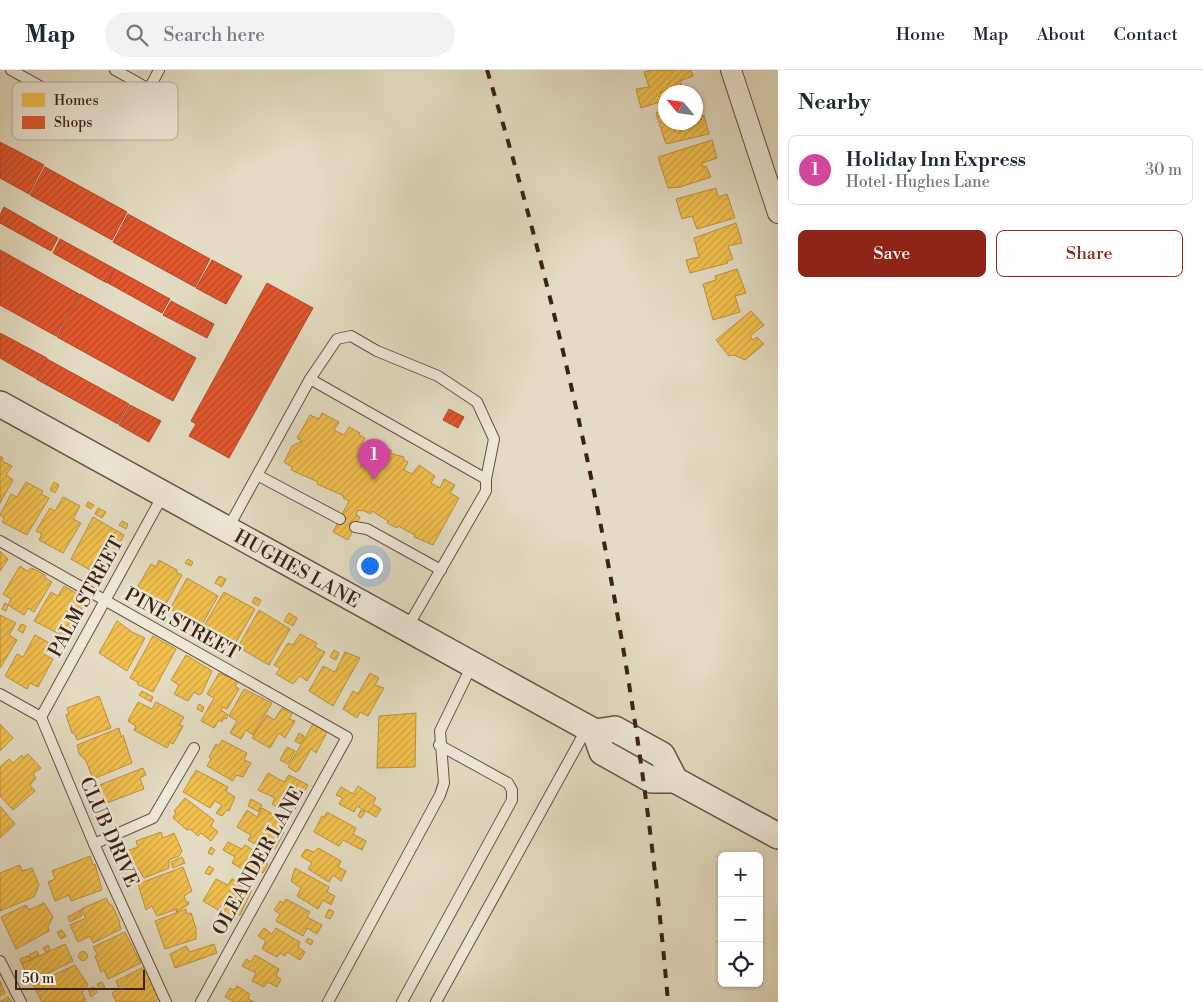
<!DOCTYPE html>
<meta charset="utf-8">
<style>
:root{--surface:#fff;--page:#f2f2f3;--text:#1f2937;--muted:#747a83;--line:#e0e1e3;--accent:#8f2418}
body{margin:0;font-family:"Libre Bodoni",serif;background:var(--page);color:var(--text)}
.controls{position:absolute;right:15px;bottom:15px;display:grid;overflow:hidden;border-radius:8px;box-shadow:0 1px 4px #0004}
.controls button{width:45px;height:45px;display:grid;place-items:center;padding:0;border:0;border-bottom:1px solid var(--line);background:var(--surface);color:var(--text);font:25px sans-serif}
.compass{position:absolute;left:658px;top:15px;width:45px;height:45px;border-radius:50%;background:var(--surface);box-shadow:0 1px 4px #0004;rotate:299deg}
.scale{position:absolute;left:15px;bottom:12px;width:130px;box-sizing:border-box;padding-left:5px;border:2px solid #3e2116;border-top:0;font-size:14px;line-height:18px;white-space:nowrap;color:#3e2116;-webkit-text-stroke:4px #ede8d7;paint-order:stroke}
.you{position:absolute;left:369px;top:495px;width:18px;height:18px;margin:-12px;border:4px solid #fff;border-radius:50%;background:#1a73e8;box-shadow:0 0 0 8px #1a73e833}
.badge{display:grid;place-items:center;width:32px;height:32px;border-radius:50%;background:var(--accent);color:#fff;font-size:16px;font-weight:700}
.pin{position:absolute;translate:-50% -41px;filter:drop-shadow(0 1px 2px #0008)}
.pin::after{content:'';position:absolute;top:26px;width:18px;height:15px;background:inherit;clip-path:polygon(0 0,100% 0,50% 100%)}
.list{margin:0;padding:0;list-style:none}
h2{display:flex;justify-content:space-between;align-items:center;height:65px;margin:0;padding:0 20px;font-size:21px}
h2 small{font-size:16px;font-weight:400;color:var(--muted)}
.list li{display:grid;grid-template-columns:32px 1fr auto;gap:15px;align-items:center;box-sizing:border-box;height:70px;margin:0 10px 10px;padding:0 10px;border:1px solid var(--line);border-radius:8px}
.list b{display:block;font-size:19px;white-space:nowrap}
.list p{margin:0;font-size:16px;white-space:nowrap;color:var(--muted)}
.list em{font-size:16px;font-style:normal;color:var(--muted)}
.actions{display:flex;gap:10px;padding:15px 20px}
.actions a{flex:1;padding:11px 0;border:1px solid var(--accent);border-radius:8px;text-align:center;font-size:18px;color:var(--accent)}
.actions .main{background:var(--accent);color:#fff}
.icon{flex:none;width:28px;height:28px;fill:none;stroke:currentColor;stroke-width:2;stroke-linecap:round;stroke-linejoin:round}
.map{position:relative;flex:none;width:778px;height:932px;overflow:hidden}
header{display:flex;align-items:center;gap:30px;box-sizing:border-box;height:70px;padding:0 25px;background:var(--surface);border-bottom:1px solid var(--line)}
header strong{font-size:24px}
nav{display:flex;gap:28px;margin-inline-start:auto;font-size:18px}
.search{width:350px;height:45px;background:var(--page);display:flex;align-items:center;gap:12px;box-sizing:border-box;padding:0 18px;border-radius:28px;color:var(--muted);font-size:19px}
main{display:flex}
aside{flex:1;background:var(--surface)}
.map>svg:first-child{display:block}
</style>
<header>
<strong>Map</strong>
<div class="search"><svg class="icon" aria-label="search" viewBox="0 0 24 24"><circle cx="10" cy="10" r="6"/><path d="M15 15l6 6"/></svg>Search here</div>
<nav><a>Home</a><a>Map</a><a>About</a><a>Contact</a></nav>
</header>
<main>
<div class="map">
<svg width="778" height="932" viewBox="0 0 778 932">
<defs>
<pattern id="homes-hatch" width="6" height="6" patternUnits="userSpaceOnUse" patternTransform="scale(1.25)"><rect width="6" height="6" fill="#f2c14e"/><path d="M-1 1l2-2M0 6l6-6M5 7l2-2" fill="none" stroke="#d1a643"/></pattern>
<pattern id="shops-hatch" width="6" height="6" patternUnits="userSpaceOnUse" patternTransform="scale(1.25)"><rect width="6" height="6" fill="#e4572e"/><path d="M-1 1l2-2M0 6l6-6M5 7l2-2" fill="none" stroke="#ba4826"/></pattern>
</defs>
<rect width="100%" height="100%" fill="#e3dcc2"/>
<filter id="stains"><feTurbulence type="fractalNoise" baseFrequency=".004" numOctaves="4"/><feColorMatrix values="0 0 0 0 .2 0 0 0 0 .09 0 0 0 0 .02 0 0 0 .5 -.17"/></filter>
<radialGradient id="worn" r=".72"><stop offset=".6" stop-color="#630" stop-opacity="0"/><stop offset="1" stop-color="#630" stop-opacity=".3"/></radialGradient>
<g fill="url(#homes-hatch)" stroke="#bc913d">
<polygon points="651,0 691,0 693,6 680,11 682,17 676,19 677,22 666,22 666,30 641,38 636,19 649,17 644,2"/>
<polygon points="666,40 666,52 696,52 696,46 704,45 709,64 666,74 656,43"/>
<polygon points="712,70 717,88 702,93 703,97 706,96 711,107 680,117 668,118 658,87"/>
<polygon points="716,118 718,127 727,124 735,148 697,159 692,146 682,149 676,129"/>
<polygon points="736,153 742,173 728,176 733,189 727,191 728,193 690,203 686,190 699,187 694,168"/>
<polygon points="737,199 746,223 735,226 740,242 713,250 703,214 716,210 715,206"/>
<polygon points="751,241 764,255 750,266 753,270 757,267 764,274 745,290 734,285 729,286 716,270"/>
<polygon points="322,343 339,352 334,360 344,365 349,357 360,363 359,365 365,368 361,375 370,381 375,371 392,381 390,383 404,387 403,389 408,392 404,400 412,404 419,395 435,406 431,413 440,418 444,409 455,415 450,423 459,428 433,475 414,467 415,465 398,456 397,458 387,453 388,451 372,441 371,444 362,440 361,441 358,440 356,445 360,447 348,470 333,462 349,431 343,428 344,426 317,414 318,412 291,400 292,397 284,392 292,376 302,371 297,368 310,345 319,349"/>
<polygon points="0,386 3,388 2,391 12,396 6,405 13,410 0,433"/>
<polygon points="26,412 43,421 41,424 49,428 27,465 2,452 4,448 0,445 11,424 17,427"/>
<polygon points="54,412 59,415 55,423 50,420"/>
<polygon points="63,427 80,436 73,449 81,453 63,483 39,470 42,464 36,461 50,438 55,441"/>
<polygon points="88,432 94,435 91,439 86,436"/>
<polygon points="98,438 106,442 102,448 95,444"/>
<polygon points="93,447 124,465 106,498 92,501 71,489"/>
<polygon points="122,451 128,454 126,459 119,455"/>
<polygon points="0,481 8,489 0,501"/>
<polygon points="188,489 193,492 191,496 185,493"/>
<polygon points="159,490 177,500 176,502 182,505 166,534 160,531 156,536 139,526 142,519 138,516 151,494 156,497"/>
<polygon points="20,496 27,501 32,498 45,505 45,508 52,512 34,542 28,538 24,545 8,535 11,529 3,524"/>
<polygon points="219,506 226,509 222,517 215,513"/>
<polygon points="187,508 218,526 199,560 182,551 174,545 176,542 170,539"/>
<polygon points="64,516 81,526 77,533 83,536 65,567 34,551 51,522 58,526"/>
<polygon points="224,522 255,539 232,579 201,561"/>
<polygon points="255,527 261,530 258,536 252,532"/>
<polygon points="5,533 8,535 6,541 2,539"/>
<polygon points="259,540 290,559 269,595 238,577"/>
<polygon points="289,543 297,548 293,556 284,551"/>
<polygon points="0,545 16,553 9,565 17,570 0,598"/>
<polygon points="117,551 132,562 145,568 127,601 99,583"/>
<polygon points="21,554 26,556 23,563 18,560"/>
<polygon points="300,564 317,573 315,577 325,582 307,611 300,606 293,614 276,604 280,598 274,595 288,573 293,575"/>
<polygon points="35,565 51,574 45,585 53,589 38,617 30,613 27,619 5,606 17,584 23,587"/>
<polygon points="153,566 176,579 153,622 137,614 138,612 130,608"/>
<polygon points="334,580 339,583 336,590 330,587"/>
<polygon points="345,582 360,588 333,636 309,621 323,596 335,602"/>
<polygon points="186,585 212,601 202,623 199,625 194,622 188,631 174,624 179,615 171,610"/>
<polygon points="219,603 239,611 235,616 239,619 227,639 222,637 221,640 228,645 226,649 224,648 222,652 219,650 214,658 201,651 214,628 207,624"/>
<polygon points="370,603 379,608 375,615 384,618 368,646 360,642 357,648 343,639 353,621 358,624"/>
<polygon points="244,619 272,633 253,665 246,660 241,669 230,663 237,651 229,646"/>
<polygon points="142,621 153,627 151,632 139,625"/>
<polygon points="99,626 111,658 77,670 74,663 72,663 66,645 69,643 67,638"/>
<polygon points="138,632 152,639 156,632 184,647 179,655 183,656 173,674 170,672 167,678 134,660 136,656 128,651"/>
<polygon points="199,634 204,637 202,642 197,639"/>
<polygon points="282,638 292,644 289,649 295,651 285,668 279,663 270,678 252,668 267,645 274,650"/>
<polygon points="416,643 415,697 377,698 379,646"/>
<polygon points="0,654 13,668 0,681"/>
<polygon points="313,654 327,662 316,683 311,679 299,700 296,702 288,697"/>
<polygon points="119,658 121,667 123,665 132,693 93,709 86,691 79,684 77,675"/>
<polygon points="299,663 304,666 300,674 295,671"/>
<polygon points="222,670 247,683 244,690 251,693 243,707 236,705 233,711 207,696 211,689 209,687 216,674 219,676"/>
<polygon points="287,677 295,681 288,694 280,690"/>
<polygon points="28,684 41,698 33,704 36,708 30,715 35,721 13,740 0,726 0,697 9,689 13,693 22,685 23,688"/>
<polygon points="143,698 146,705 140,708 144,719 104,734 97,716"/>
<polygon points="196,700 228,717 226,721 235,727 229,741 227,740 222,746 216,743 222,735 215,731 210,738 183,722"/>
<polygon points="268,703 284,712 289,705 308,715 294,741 288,737 285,742 272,734 275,728 258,720"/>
<polygon points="358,716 376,728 373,734 381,739 376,747 357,736 354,742 339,734 343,728 336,725 341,717 353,724"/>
<polygon points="185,728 214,750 211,756 218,762 211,771 201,763 198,766 190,759 187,760 173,748 176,742 174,741"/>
<polygon points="251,729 262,735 259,742 248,736"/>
<polygon points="0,736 15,754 0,768"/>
<polygon points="262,738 283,750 279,759 284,762 275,779 272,777 269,782 248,770 251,765 237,757 247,740 257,747"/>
<polygon points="361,740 365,742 361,748 358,746"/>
<polygon points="327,742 356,758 353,764 366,771 362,780 343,770 339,776 314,762 322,746 324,747"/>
<polygon points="161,762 163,768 174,763 182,781 179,786 169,790 169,798 144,808 138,798 134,801 127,781 138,777 136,771"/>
<polygon points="228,772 242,779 245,775 264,786 262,791 268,794 263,803 256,799 253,805 232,793 235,787 223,780"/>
<polygon points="211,777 215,780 212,785 208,783"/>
<polygon points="318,778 341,791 338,797 346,801 341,811 333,805 329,812 308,799 312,793 301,786 306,779 314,782"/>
<polygon points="90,786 93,795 95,794 102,820 71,831 69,825 55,831 48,812 55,809 52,801"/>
<polygon points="182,787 185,793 173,798 171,792"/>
<polygon points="20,795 22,801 32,798 39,815 34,827 0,841 0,803"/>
<polygon points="209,796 214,799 210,805 205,803"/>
<polygon points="183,797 192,821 184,826 186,832 189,832 188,835 176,842 177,839 157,846 152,836 146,840 138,814"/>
<polygon points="295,798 329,817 327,822 335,826 331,835 323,830 318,839 297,826 301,818 291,811"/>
<polygon points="216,809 228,815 232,809 252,820 240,845 237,844 235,850 203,831"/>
<polygon points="106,828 110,835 112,835 120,852 119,853 121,859 93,873 90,866 78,872 70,855 86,848 81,839"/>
<polygon points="286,829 310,842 307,847 322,855 317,864 307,858 303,866 276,851 280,844 274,840 280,831 284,833"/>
<polygon points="44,833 53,847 48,857 49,861 16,879 1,847 26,835 29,840"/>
<polygon points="186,839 187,844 191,843 196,858 196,869 165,879 155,851"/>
<polygon points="329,839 334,842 330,849 325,847"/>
<polygon points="80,840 82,846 70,852 68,847"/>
<polygon points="264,858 272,864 276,858 300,872 298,877 305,882 300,890 287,882 285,886 280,883 277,887 262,879 266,871 258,866"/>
<polygon points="62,860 66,866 61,869 57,862"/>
<polygon points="125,862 141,893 108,909 104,900 101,902 95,886 98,885 93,877"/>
<polygon points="308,868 313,871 311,875 306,872"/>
<polygon points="65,874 73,891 38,908 34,900 27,905 22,894"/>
<polygon points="214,874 217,883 175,898 170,884 186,876 190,882"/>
<polygon points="48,875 50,880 46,882 43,878"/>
<polygon points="37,881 39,885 31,889 29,885"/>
<circle cx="83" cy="886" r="4.5"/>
<polygon points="255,885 279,899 276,906 281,909 277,917 268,912 264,917 252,911 256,903 242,896 246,889 251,892"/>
<polygon points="28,886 30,890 22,894 20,889"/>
<polygon points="75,895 88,915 82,923 86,930 81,932 42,932 33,915"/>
<polygon points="144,897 154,912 159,929 153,932 116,932 112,923 119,919 116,911"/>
<polygon points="0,911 5,923 0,926"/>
<polygon points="102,912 105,917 100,920 97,914"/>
<polygon points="237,916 250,924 248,929 254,932 235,932 225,927 230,918 234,920"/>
<polygon points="94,917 97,922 91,927 88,919"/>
<polygon points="8,927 12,932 0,932"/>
</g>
<g fill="url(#shops-hatch)" stroke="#b24727">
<polygon points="0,72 44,95 29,124 0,108"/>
<polygon points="45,97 127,142 112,170 30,125"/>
<polygon points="4,137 58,168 51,181 0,153 0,145"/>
<polygon points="128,144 210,189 195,217 113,172"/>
<polygon points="60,169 115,199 107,213 53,183"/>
<polygon points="0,180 79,224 56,266 0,235"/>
<polygon points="212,190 242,206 226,234 196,218"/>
<polygon points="115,199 170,229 162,243 108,213"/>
<polygon points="267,213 313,238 229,388 189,366 196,354 191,351"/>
<polygon points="80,224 196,288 173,331 57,267"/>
<polygon points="171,231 214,254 207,268 163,245"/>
<polygon points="0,263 47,288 35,308 0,288"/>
<polygon points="47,289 129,334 118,354 36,309"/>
<polygon points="130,335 161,351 149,372 119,355"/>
<polygon points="449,339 464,347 458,358 443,350"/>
</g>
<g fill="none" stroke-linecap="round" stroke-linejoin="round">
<defs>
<g id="service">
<polyline points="11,0 124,63 149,19 115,0"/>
<polyline points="149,19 159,0"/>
<polyline points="310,309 337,269 351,266 377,281 438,306 477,332 494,369 486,409"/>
<polyline points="259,406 340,449"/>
<polyline points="355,457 367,459 441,500"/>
<polyline points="227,460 310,309 486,409 486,421 407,558"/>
<polyline points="0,471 347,667 201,932"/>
<polyline points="0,624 41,647 94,774 166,932"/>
<polyline points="41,647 163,425"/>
<polyline points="94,774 153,748 194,678"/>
<polyline points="0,891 21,932"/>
<polyline points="328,932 440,725 444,713 440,661 472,595"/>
<polyline points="402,932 512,730 512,720 508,713 439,675"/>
<polyline points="436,932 587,658"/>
</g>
<polyline id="minor" points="731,0 778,143"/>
<g id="tertiary">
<polyline points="0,334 595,662 615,659 662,685 675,710"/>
<polyline points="595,662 602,682 652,710 675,710 778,766"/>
</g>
</defs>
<use href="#service" stroke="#675041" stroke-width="12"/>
<use href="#minor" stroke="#675041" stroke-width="22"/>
<use href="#tertiary" stroke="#675041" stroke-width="28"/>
<use href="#service" stroke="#ede8d7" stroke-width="10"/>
<use href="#minor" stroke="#ede8d7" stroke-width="20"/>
<use href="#tertiary" stroke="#ede8d7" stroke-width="25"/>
<path stroke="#3e2116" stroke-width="4" stroke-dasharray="9 9" stroke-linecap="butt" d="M487,0C579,303 641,616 668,932"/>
</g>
<g text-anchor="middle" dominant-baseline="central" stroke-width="5" stroke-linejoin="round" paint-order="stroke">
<g font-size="19" fill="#3e2116" stroke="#ede8d7">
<text transform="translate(297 499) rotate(29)">HUGHES LANE</text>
<text transform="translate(86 527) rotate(-61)">PALM STREET</text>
<text transform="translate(182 554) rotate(29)">PINE STREET</text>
<text transform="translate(109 762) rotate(66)">CLUB DRIVE</text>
<text transform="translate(258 791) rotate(-61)">OLEANDER LANE</text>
</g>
</g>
<rect x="12" y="12" width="166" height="58" rx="8" fill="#ede8d7" stroke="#b8ac9d" stroke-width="1"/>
<rect x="22" y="23" width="23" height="14" fill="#f2c14e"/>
<rect x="22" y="46" width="23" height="13" fill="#e4572e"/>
<g font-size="14" fill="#3e2116">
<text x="54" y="35">Homes</text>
<text x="54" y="57">Shops</text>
</g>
<rect width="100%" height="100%" filter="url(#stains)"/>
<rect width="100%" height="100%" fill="url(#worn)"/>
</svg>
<div class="controls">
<button>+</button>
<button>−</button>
<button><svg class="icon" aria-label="locate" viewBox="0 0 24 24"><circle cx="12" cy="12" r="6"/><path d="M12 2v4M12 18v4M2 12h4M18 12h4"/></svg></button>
</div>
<svg class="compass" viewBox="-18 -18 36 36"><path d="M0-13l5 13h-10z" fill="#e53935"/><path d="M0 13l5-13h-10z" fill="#747a83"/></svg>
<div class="scale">50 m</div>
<div class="you"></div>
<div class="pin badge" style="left:374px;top:410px;background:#d1479c">1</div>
</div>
<aside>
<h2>Nearby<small></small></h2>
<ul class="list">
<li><span class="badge" style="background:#d1479c">1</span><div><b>Holiday Inn Express</b><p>Hotel · Hughes Lane</p></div><em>30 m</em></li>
</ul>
<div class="actions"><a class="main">Save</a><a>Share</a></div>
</aside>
</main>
